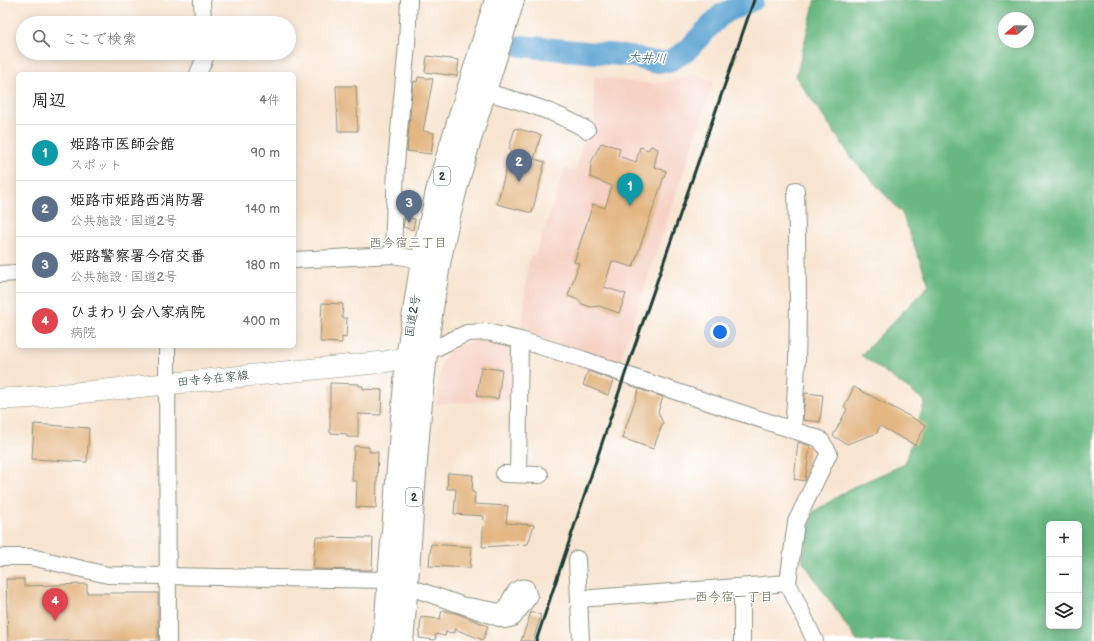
<!DOCTYPE html>
<html lang="ja">
<meta charset="utf-8">
<style>
:root{--surface:#fff;--page:#f6f6f6;--text:#222;--muted:#767676;--line:#e0e0e0;--accent:#c8321e}
body{margin:0;font-family:"Balsamiq Sans","Klee One",sans-serif;background:var(--page);color:var(--text)}
.controls{position:absolute;right:12px;bottom:12px;display:grid;overflow:hidden;border-radius:6px;box-shadow:0 2px 10px #0003}
.controls button{width:36px;height:36px;display:grid;place-items:center;padding:0;border:0;border-bottom:1px solid var(--line);background:var(--surface);color:var(--text);font:20px sans-serif}
.compass{position:absolute;left:998px;top:12px;width:36px;height:36px;border-radius:50%;background:var(--surface);box-shadow:0 2px 10px #0003;rotate:250deg}
.you{position:absolute;left:720px;top:332px;width:14px;height:14px;margin:-10px;border:3px solid #fff;border-radius:50%;background:#1a73e8;box-shadow:0 0 0 6px #1a73e833}
.badge{display:grid;place-items:center;width:26px;height:26px;border-radius:50%;background:var(--accent);color:#fff;font-size:13px;font-weight:700}
.pin{position:absolute;translate:-50% -33px;filter:drop-shadow(0 1px 2px #0008)}
.pin::after{content:'';position:absolute;top:21px;width:14px;height:12px;background:inherit;clip-path:polygon(0 0,100% 0,50% 100%)}
.list{margin:0;padding:0;list-style:none}
h2{display:flex;justify-content:space-between;align-items:center;height:52px;margin:0;padding:0 16px;font-size:17px}
h2 small{font-size:13px;font-weight:400;color:var(--muted)}
.list li{display:grid;grid-template-columns:26px 1fr auto;gap:12px;align-items:center;box-sizing:border-box;height:56px;padding:0 16px;border-top:1px solid var(--line)}
.list b{display:block;font-size:15px;white-space:nowrap}
.list p{margin:0;font-size:13px;white-space:nowrap;color:var(--muted)}
.list em{font-size:13px;font-style:normal;color:var(--muted)}
.icon{flex:none;width:22px;height:22px;fill:none;stroke:currentColor;stroke-width:2;stroke-linecap:round;stroke-linejoin:round}
.map{position:relative;flex:none;width:1094px;height:641px;overflow:hidden}
.search{position:absolute;background:var(--surface);box-shadow:0 2px 10px #0003;left:16px;top:16px;width:280px;height:44px;display:flex;align-items:center;gap:10px;box-sizing:border-box;padding:0 14px;border-radius:22px;color:var(--muted);font-size:15px}
.panel{position:absolute;background:var(--surface);box-shadow:0 2px 10px #0003;left:16px;top:72px;width:280px;height:276px;border-radius:6px}
.map>svg:first-child{display:block}
</style>
<div class="map">
<svg width="1094" height="641" viewBox="0 0 1094 641">
<rect width="100%" height="100%" fill="#fff"/>
<filter id="ink" filterUnits="userSpaceOnUse"><feTurbulence type="fractalNoise" baseFrequency=".025" numOctaves="2"/><feDisplacementMap in="SourceGraphic" scale="8" xChannelSelector="R" yChannelSelector="G"/><feConvolveMatrix kernelMatrix="1 2 1 2 8 2 1 2 1" color-interpolation-filters="sRGB"/></filter>
<filter id="wash" filterUnits="userSpaceOnUse"><feTurbulence type="fractalNoise" baseFrequency=".012" numOctaves="4" result="noise"/><feDisplacementMap in="SourceGraphic" scale="16" xChannelSelector="R" yChannelSelector="G"/><feGaussianBlur stdDeviation="0.9" result="paint"/><feColorMatrix in="noise" values="0 0 0 0 0 0 0 0 0 0 0 0 0 0 0 0 0 1.4 0 .05"/><feComposite in="paint" operator="in"/></filter>
<g filter="url(#wash)">
<rect width="100%" height="100%" fill="#f8e5d1"/>
<g fill="#f6d2c5">
<polygon points="696,74 714,81 619,364 521,332 528,263 531,256 535,256 565,169 575,171 587,130 594,121 594,76 649,84 664,83"/>
<polygon points="479,338 508,343 514,352 514,400 436,404 441,364 450,351"/>
</g>
<path fill="#68b780" stroke="#447a5a" fill-rule="evenodd" d="M815,0H1094V641H857L802,560L813,512L853,487L905,464L925,401L861,355L929,285L902,213L854,161L796,77ZM1004,18H1028V42H1004ZM1049,524H1079V626H1049Z"/>
<g fill="none" stroke-linecap="round" stroke-linejoin="round">
<polyline stroke="#5ba3d1" stroke-width="22" points="521,46 630,56 653,62 668,62 685,52 722,14 753,0"/>
</g>
<g id="blocks">
<g fill="#e3b682">
<polygon points="427,56 459,60 457,76 425,72"/>
<polygon points="418,77 433,79 423,131 434,133 431,154 407,151 412,91 414,81 417,82"/>
<polygon points="336,86 356,86 358,131 338,131"/>
<polygon points="515,128 541,135 534,159 545,162 532,213 497,204 511,150 509,149"/>
<polygon points="601,143 620,148 618,156 636,162 640,147 648,150 651,146 658,149 654,167 666,171 633,267 612,261 604,287 626,294 619,313 599,306 591,307 582,304 579,300 568,296 579,263 574,262 593,204 605,208 612,186 590,177 591,163"/>
<polygon points="405,217 415,219 413,230 403,227"/>
<polygon points="322,303 343,304 342,318 347,318 346,338 342,337 342,343 320,342"/>
<polygon points="481,367 502,370 498,399 477,396"/>
<polygon points="588,371 613,380 608,395 583,385"/>
<polygon points="330,383 359,384 359,386 363,386 363,389 382,390 381,415 358,414 358,437 347,437 347,434 330,433"/>
<polygon points="854,387 926,425 915,445 880,426 877,433 847,444 833,436 847,409 844,407"/>
<polygon points="639,389 663,397 658,412 663,423 653,449 622,438"/>
<polygon points="805,393 823,395 820,422 803,420"/>
<polygon points="34,424 89,428 87,462 32,459"/>
<polygon points="798,442 810,446 805,481 794,479"/>
<polygon points="354,446 369,447 369,452 378,452 376,508 356,507 357,481 352,481"/>
<polygon points="448,473 473,475 472,492 475,493 474,504 508,506 506,523 534,525 528,544 482,547 484,516 454,514 456,489 447,489"/>
<polygon points="316,537 373,538 372,570 313,569"/>
<polygon points="431,544 472,547 470,568 429,566"/>
<polygon points="6,579 24,579 24,586 87,584 87,593 158,593 158,641 8,641"/>
<polygon points="442,610 458,614 488,626 483,640 455,629 455,633 446,632 445,636 436,634 435,640 419,638 421,617 440,619"/>
<polygon points="531,612 541,615 533,641 521,641"/>
</g>
</g>
</g>
<g filter="url(#ink)">
<use href="#blocks" fill-opacity="0" stroke="#8c9182" stroke-width="1"/>
<g fill="none" stroke-linecap="round" stroke-linejoin="round">
<defs>
<g id="minor">
<polyline points="202,0 203,23"/>
<polyline points="198,74 207,53"/>
<path d="M485,92C521,101 555,111 587,130"/>
<polyline points="393,255 396,164 407,44 409,0"/>
<polyline points="294,260 393,255 422,260"/>
<polyline points="0,274 18,273"/>
<polyline points="167,346 168,641"/>
<polyline points="425,353 467,333 487,332 520,340 582,359 638,379 820,439 829,453 796,522 788,583 815,641"/>
<path d="M793,430C800,350 798,271 796,190"/>
<polyline points="504,474 540,475"/>
<polyline points="518,474 520,340"/>
<path d="M0,557H31L108,575L389,580L505,620L513,618L529,597L526,588C514,585 510,602 505,611L501,612L468,606"/>
<polyline points="577,559 581,641"/>
<polyline points="742,587 742,641"/>
<polyline points="579,599 788,583"/>
</g>
<polyline id="major" points="0,399 24,398 76,393 384,362 423,354"/>
<g id="highway">
<polyline points="384,641 407,358 422,260 438,187 496,0"/>
<path d="M402,641C414,514 417,385 440,259C456,171 488,86 513,0"/>
</g>
</defs>
<use href="#minor" stroke="#8c9182" stroke-width="18"/>
<use href="#major" stroke="#8c9182" stroke-width="22"/>
<use href="#highway" stroke="#8c9182" stroke-width="24"/>
<use href="#minor" stroke="#fff" stroke-width="16"/>
<use href="#major" stroke="#fff" stroke-width="21"/>
<use href="#highway" stroke="#fff" stroke-width="22"/>
<polyline stroke="#1f3d34" stroke-width="3" points="536,641 625,374 754,0"/>
</g>
</g>
<g text-anchor="middle" dominant-baseline="central" stroke-width="3" stroke-linejoin="round" paint-order="stroke">
<g fill="#fff" stroke="#627771" stroke-width="1">
<rect x="434" y="167" width="16" height="18" rx="3"/>
<rect x="406" y="488" width="16" height="18" rx="3"/>
</g>
<g font-size="11" font-weight="bold" fill="#1f3d34">
<text x="442" y="176">2</text>
<text x="414" y="497">2</text>
</g>
<g font-size="12" fill="#1f3d34" stroke="#fff">
<text transform="translate(413 316) rotate(-81)">国道2号</text>
<text transform="translate(213 379) rotate(-6)">田寺今在家線</text>
</g>
<g font-size="13" font-style="italic" fill="#34616b" stroke="#fff">
<text transform="translate(647 58) rotate(3)">大井川</text>
</g>
<g font-size="13" fill="#64674f" stroke="#fff">
<text x="408" y="243">西今宿三丁目</text>
<text x="734" y="597">西今宿一丁目</text>
</g>
</g>
</svg>
<div class="controls">
<button>+</button>
<button>−</button>
<button><svg class="icon" aria-label="layers" viewBox="0 0 24 24"><path d="M12 4l9 5-9 5-9-5zM3 14l9 5 9-5"/></svg></button>
</div>
<svg class="compass" viewBox="-18 -18 36 36"><path d="M0-13l5 13h-10z" fill="#e53935"/><path d="M0 13l5-13h-10z" fill="#767676"/></svg>
<div class="you"></div>
<div class="pin badge" style="left:630px;top:206px;background:#0f9aa8">1</div>
<div class="pin badge" style="left:519px;top:182px;background:#5c6f8a">2</div>
<div class="pin badge" style="left:409px;top:223px;background:#5c6f8a">3</div>
<div class="pin badge" style="left:55px;top:621px;background:#e0444e">4</div>
<div class="search"><svg class="icon" aria-label="search" viewBox="0 0 24 24"><circle cx="10" cy="10" r="6"/><path d="M15 15l6 6"/></svg>ここで検索</div>
<section class="panel">
<h2>周辺<small>4件</small></h2>
<ul class="list">
<li><span class="badge" style="background:#0f9aa8">1</span><div><b>姫路市医師会館</b><p>スポット</p></div><em>90 m</em></li>
<li><span class="badge" style="background:#5c6f8a">2</span><div><b>姫路市姫路西消防署</b><p>公共施設 · 国道2号</p></div><em>140 m</em></li>
<li><span class="badge" style="background:#5c6f8a">3</span><div><b>姫路警察署今宿交番</b><p>公共施設 · 国道2号</p></div><em>180 m</em></li>
<li><span class="badge" style="background:#e0444e">4</span><div><b>ひまわり会八家病院</b><p>病院</p></div><em>400 m</em></li>
</ul>
</section>
</div>
